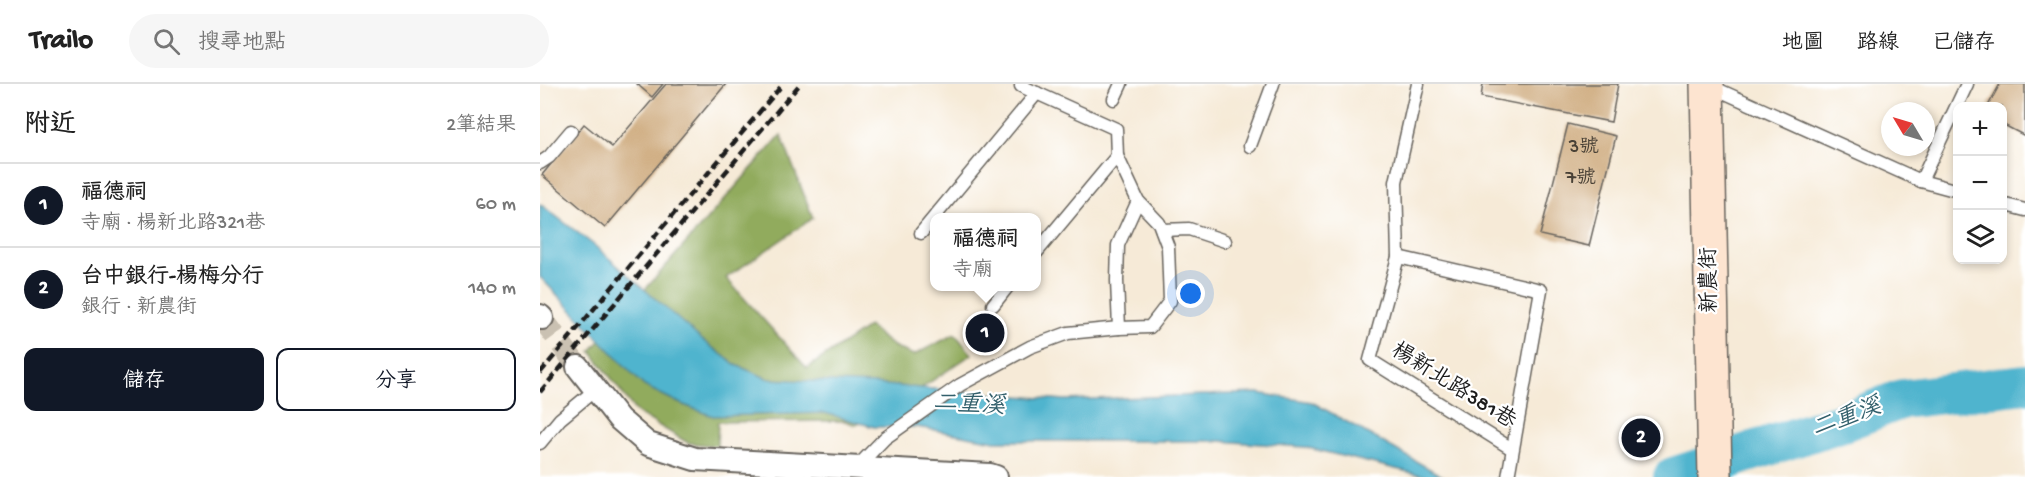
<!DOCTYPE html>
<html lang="zh-TW">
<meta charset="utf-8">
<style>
:root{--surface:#fff;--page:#f6f6f6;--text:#222;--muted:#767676;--line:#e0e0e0;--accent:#111827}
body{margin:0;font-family:"Gochi Hand","LXGW WenKai TC",sans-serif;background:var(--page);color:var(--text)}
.controls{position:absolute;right:18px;top:18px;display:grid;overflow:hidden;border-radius:12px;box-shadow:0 3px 9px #0003}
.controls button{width:54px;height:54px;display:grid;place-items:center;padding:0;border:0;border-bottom:2px solid var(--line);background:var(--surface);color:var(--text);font:30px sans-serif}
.compass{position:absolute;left:1341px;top:18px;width:54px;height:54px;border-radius:50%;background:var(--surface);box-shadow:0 3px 9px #0003;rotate:308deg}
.you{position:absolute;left:651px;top:210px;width:21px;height:21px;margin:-15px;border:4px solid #fff;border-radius:50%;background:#1a73e8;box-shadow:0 0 0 9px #1a73e833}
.badge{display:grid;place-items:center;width:39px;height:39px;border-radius:50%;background:var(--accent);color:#fff;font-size:20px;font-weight:700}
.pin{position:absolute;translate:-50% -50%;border:3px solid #fff;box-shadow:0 2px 6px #0006}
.popup{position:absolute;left:390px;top:129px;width:111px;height:78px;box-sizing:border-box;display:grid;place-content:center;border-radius:12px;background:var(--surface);filter:drop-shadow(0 2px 4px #0005);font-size:20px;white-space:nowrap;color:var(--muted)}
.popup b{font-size:22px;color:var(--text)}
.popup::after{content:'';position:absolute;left:50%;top:100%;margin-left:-12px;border:12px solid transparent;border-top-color:var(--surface)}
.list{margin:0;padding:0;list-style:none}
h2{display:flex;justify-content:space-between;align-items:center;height:78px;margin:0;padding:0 24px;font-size:26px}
h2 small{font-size:20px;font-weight:400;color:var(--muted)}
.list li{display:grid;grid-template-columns:39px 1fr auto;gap:18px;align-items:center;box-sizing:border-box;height:84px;padding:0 24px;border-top:2px solid var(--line)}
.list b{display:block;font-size:22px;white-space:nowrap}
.list p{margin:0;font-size:20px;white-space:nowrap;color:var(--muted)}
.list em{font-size:20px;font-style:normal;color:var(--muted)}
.actions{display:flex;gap:12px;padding:18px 24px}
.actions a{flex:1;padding:14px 0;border:2px solid var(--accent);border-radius:12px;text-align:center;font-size:21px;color:var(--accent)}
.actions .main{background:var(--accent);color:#fff}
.icon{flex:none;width:33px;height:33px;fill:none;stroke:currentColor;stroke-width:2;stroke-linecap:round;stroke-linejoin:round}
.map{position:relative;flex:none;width:1485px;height:393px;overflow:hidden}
header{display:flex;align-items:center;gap:36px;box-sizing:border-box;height:84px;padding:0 30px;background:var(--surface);border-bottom:2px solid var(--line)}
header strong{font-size:28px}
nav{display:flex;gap:33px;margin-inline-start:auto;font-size:21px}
.search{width:420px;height:54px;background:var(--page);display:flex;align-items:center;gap:15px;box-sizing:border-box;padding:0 21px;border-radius:33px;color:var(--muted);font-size:22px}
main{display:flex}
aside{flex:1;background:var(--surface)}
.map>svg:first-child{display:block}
</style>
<header>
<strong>Trailo</strong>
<div class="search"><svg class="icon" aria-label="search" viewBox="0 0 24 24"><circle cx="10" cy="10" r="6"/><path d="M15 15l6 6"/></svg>搜尋地點</div>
<nav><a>地圖</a><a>路線</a><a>已儲存</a></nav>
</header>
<main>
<aside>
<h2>附近<small>2筆結果</small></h2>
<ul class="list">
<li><span class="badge">1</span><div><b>福德祠</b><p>寺廟 · 楊新北路321巷</p></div><em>60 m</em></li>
<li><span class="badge">2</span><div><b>台中銀行-楊梅分行</b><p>銀行 · 新農街</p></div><em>140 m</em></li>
</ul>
<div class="actions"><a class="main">儲存</a><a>分享</a></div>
</aside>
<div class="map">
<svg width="1485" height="393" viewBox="0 0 1485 393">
<rect width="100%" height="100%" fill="#fff"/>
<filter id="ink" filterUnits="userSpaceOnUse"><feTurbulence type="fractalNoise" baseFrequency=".0167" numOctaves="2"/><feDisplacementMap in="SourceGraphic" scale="12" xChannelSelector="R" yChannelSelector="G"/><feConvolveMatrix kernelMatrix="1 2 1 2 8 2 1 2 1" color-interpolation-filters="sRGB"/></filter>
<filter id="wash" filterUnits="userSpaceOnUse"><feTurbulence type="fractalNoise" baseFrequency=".008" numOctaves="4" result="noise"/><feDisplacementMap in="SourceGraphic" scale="24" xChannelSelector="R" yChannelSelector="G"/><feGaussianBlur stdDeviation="1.35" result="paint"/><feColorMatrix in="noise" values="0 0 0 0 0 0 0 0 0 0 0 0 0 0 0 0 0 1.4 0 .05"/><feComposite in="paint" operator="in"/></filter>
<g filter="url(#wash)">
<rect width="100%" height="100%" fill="#f6ead7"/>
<path fill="#91ab5d" stroke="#56643c" stroke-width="1.5" d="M241,51L273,134L186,194L267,284L329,242C347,258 351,263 374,271L415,250L432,270L341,331L316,341L305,337L178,338L177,362L148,359L96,328L51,267Z"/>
<polygon fill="#4fb4ce" stroke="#366875" stroke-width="1.5" points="0,120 54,161 161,255 196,281 229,295 334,300 525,316 718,309 772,318 904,393 889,393 764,363 679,357 455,357 377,343 334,343 285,329 173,332 141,320 104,302 0,193"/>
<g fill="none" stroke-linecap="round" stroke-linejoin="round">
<polyline stroke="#4fb4ce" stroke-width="40" points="1133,393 1303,338 1362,315 1485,300"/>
</g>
<g id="blocks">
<g fill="#d1b086">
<polygon points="97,0 123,0 112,13"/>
<polygon points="126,0 186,0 65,144 2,91 44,40 72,63"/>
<polygon points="943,0 1078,0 1071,38 941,13"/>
<polygon points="1460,0 1485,0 1485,52 1462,40 1462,22 1448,22"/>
<polygon points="1028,40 1076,52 1049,162 1000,151"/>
<polygon points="447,230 463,252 444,268 427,245"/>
</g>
</g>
</g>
<g filter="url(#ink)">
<use href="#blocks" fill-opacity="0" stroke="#68645d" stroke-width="1.5"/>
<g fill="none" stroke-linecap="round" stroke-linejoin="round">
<polyline stroke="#cac1b2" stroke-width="22" stroke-dasharray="22 11" stroke-linecap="butt" points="2,234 38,283"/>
<defs>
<g id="lane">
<polyline points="878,0 856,98 858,173 830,276 972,365"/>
<polyline points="1170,2 1381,97 1418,107"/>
<polyline points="574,15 581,0"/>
<polyline points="710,62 733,0"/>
<polyline points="0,79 9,73 31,47"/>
<polyline points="1381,97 1427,0"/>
<polyline points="1462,120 1485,126"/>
<polyline points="622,146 649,145 685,157"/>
<polyline points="381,149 497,9"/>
<polyline points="496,169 577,72"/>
<polyline points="858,173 1001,206 968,393"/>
<polyline points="453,221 468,202"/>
<polyline points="579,244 577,197 578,161 598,117"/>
<polyline points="0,359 20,335 55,306"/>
<polyline points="316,384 345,354 420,301 490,263 528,249 579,244 610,243 630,217 628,163 619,139 598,117 577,72 576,45 481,2 482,0"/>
</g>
<g id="street">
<polyline points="0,232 2,234"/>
<polyline points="38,283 79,335 108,360 155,375 450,391 456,393"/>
</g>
<polyline id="secondary" points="1167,0 1175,393"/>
</defs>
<use href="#lane" stroke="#68645d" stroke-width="15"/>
<use href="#street" stroke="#68645d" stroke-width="26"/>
<use href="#secondary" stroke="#68645d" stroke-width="36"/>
<use href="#lane" stroke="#fff" stroke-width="12"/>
<use href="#street" stroke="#fff" stroke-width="22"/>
<use href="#secondary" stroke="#fde4d0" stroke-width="33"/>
<g stroke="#1c1c1c" stroke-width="4.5" stroke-dasharray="9 4.5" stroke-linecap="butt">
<polyline points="0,289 243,0"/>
<polyline points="0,308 260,0"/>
</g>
</g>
</g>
<g text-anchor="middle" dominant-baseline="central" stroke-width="4.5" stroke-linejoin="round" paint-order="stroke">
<g font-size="20" fill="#494136">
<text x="1044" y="64">3號</text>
<text x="1041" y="95">7號</text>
</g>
<g font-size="22" fill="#1c1c1c" stroke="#fff">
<text transform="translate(1171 196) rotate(-91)">新農街</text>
<text transform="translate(913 303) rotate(32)">楊新北路381巷</text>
</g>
<g font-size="24" font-style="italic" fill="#33606c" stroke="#fff">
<text transform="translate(429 322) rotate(3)">二重溪</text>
<text transform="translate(1307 335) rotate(-20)">二重溪</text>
</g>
</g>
</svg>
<div class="controls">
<button>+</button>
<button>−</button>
<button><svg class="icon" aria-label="layers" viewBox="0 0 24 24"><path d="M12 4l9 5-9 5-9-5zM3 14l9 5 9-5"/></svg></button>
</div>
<svg class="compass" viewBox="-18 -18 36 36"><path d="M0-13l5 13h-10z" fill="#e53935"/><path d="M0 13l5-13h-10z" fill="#767676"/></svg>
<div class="you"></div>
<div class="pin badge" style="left:445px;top:249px">1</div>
<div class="popup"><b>福德祠</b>寺廟</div>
<div class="pin badge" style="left:1101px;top:354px">2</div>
</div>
</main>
